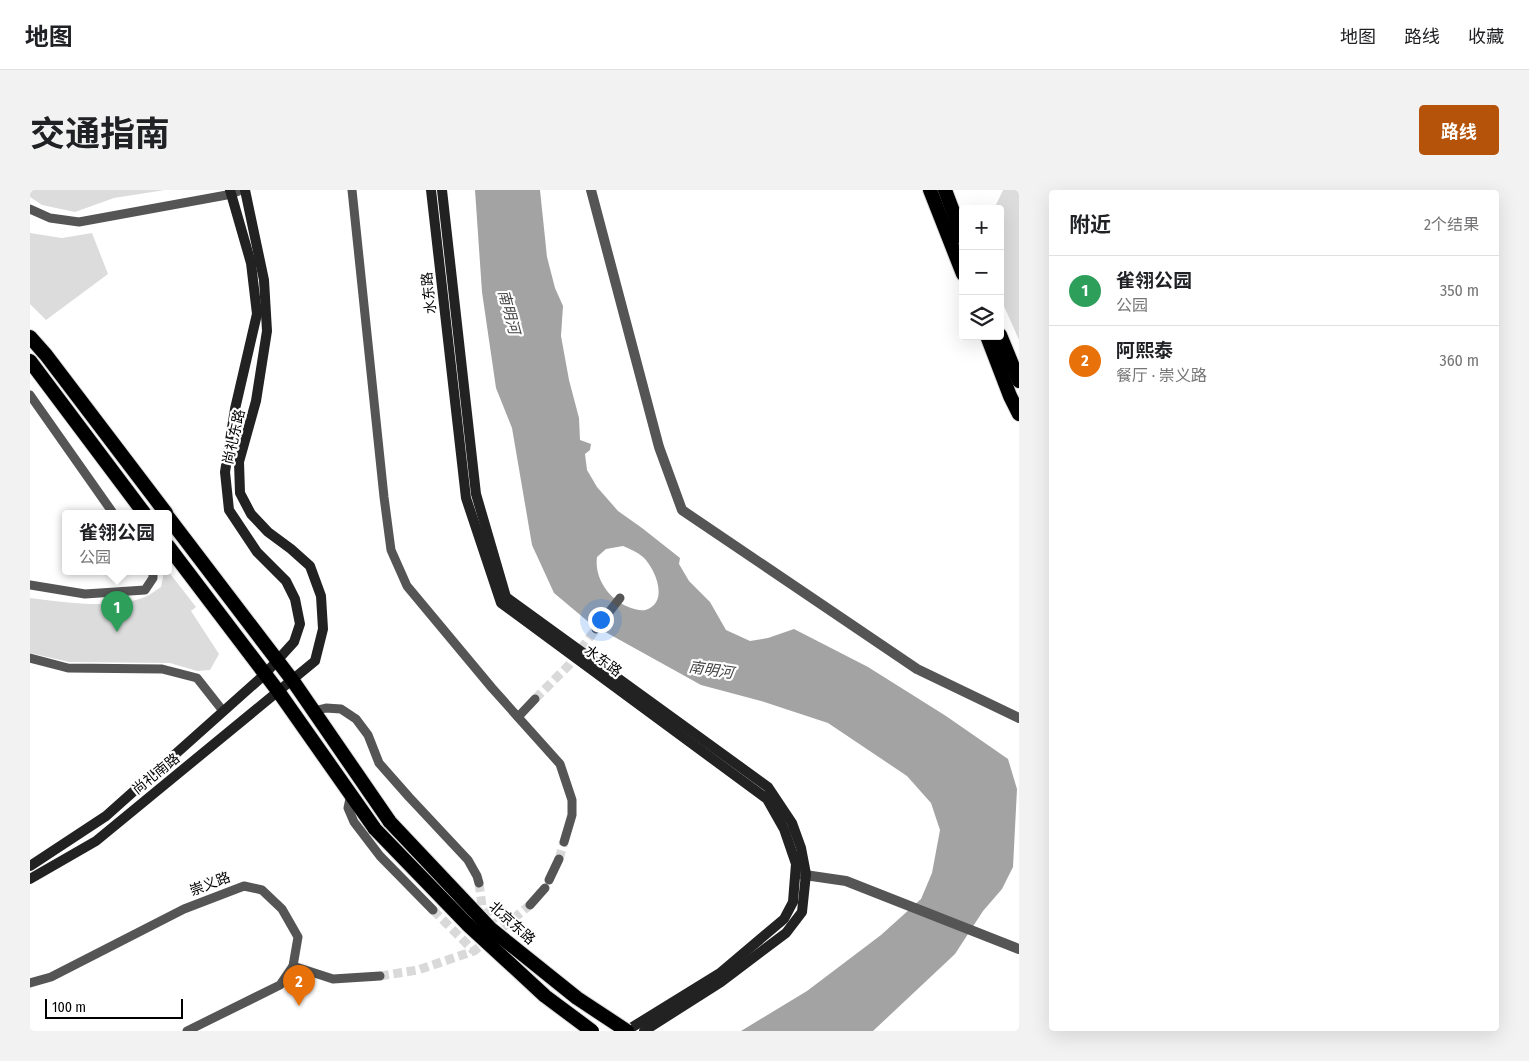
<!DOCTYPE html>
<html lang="zh">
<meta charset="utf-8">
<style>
:root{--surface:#fff;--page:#f2f2f2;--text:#202124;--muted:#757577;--line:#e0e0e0;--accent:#b45309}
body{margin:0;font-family:"Fira Sans Condensed","Noto Sans SC",sans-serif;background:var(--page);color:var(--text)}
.controls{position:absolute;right:15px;top:15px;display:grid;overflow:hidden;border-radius:5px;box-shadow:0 5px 20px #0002}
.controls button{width:45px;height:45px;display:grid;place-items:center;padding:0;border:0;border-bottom:1px solid var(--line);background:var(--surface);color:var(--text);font:25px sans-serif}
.scale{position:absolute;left:15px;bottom:12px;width:138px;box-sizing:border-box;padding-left:5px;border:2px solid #000;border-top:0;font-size:14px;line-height:18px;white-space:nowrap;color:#000;-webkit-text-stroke:4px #fff;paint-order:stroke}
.you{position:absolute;left:570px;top:429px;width:18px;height:18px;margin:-12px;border:4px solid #fff;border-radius:50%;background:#1a73e8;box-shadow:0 0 0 8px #1a73e833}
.badge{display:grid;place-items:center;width:32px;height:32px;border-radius:50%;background:var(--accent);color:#fff;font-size:16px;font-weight:700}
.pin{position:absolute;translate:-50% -41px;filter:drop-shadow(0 1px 2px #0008)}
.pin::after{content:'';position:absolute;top:26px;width:18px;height:15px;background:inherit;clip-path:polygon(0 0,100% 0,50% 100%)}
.popup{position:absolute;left:32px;top:320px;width:110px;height:65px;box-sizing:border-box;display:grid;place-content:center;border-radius:5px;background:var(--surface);filter:drop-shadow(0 1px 4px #0005);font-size:16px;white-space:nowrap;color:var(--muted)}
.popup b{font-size:19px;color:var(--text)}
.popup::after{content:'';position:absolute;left:50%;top:100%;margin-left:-10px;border:10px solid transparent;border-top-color:var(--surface)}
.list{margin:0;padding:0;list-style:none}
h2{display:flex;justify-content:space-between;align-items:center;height:65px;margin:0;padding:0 20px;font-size:21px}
h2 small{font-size:16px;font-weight:400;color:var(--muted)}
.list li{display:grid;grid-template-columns:32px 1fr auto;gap:15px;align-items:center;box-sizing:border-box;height:70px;padding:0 20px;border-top:1px solid var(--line)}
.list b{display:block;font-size:19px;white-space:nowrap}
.list p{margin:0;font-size:16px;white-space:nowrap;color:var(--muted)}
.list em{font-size:16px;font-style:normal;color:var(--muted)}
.icon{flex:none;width:28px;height:28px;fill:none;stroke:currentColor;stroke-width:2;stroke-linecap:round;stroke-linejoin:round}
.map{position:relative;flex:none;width:989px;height:841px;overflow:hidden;border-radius:5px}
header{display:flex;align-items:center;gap:30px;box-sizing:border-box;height:70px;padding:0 25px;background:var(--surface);border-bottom:1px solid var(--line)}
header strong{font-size:24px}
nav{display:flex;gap:28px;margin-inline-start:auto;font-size:18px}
.intro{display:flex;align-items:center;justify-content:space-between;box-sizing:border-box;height:120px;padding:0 30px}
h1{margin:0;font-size:35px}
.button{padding:12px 22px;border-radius:5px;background:var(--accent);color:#fff;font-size:18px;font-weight:700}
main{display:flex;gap:30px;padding:0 30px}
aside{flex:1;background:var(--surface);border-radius:5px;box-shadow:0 5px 20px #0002}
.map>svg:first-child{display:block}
</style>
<header>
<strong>地图</strong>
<nav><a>地图</a><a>路线</a><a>收藏</a></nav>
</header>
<div class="intro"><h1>交通指南</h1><a class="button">路线</a></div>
<main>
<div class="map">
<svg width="989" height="841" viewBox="0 0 989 841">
<rect width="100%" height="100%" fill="#fff"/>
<g fill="#dcdcdc">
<polygon points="0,0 135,0 84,8 45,22 12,15 0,7"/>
<polygon points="973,0 989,0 989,150 970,107 970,19 964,19"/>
<polygon points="0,43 32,48 62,43 78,84 16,130 0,114"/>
<path d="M134,381H138L166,417L161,421L189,464L180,480L167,481L140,473L39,472L0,463V408C33,412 84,420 115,407C120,405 126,400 131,397Z"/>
</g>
<path fill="#a3a3a3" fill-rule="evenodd" d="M445,0H510L517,67L525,98L533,116L531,146L539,190L549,228L550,250L561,254L560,260L555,264L557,280L567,297L588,321L612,338L650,368L649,374L659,391L680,412L696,440L720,451L738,448L764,439L838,477L916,526L978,569L987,599L983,677L972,699L953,721L925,764L843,841H711L777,801L851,745L891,709L902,683L910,640L901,613L877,586L798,533L731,511L671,495L561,434L524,403L502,355L482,238L466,198L452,102ZM593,356C600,359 607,362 613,367C624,377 638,408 620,418C614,422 607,420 601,418C580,411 564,389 567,367L576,359Z"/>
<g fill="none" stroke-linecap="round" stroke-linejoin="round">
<g stroke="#d9d9d9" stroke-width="9" stroke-dasharray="9 4.5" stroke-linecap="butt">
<polyline points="505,509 539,475 566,439"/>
<polyline points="529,669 534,652"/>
<polyline points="449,693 452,716 464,734"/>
<polyline points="403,720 444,761"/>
<polyline points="350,786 388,780 444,761 500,715"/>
</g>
<defs>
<g id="trunk">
<polyline points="900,0 933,84"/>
<polyline points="915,0 933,48"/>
<polyline points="970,145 989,191"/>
<polyline points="957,146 980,206 989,224"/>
<polyline points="0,147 16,165 136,323"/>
<polyline points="0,171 114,323"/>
<polyline points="138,327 263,491 360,632"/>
<polyline points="138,356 248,501 345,639"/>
</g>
</defs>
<use href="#trunk" stroke="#dbdbdb" stroke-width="16"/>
<g stroke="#555" stroke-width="9">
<polyline points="322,0 354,307 361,360 377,396 462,498 530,574 542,610 542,625 534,652"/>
<polyline points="0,19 20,28 49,32 202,4 211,0"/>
<polyline points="0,205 83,323"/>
<polyline points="0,395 55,404 115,400 123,388 123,381"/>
<polyline points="566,439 590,408"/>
<polyline points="0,468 38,478 132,479 167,488 193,521"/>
<polyline points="284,521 296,518 311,519 326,529 338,545 349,573 379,607 438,670 447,686 449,693"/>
<polyline points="488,527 505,509"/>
<polyline points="321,604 318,618 324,632 350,666 403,720"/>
<polyline points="519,690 529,669"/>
<polyline points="500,715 515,698"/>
<polyline points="263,776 303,789 350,786"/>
<polyline points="0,793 21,787 154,719 214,696 232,700 252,719 268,747 263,776 250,795 157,841"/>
</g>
<g stroke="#555" stroke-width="10">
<polyline points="561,0 629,257 652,320 887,479 989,528"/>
<polyline points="768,684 816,691 989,759"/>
</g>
<g stroke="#222" stroke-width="10">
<polyline points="401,0 436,308 471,413 737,609 754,639 766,674 763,712 754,729 690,783 596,841"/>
<polyline points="412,0 446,304 476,407 738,597 762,633 771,658 776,684 772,722 756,743 691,792 614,841"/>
<polyline points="0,676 76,626 234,485 264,452 270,434 265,409 256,391 227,362 199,320 195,282 205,219 227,124 221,73 200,0"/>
<polyline points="0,689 66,651 285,471 293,439 291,406 280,376 261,359 238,342 221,324 210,303 209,272 226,211 237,141 234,90 215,0"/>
</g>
<use href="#trunk" stroke="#000" stroke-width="14"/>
<defs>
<g id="trunk-bridge">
<polyline points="360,632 461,739 547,808 597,841"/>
<polyline points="345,639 437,734 515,806 562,841"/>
</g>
</defs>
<use href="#trunk-bridge" stroke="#dbdbdb" stroke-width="16" stroke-linecap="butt"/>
<use href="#trunk-bridge" stroke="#000" stroke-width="14"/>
</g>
<g text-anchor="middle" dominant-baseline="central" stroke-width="4.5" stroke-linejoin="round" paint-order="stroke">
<g font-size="14" fill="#000" stroke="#fff">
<text transform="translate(399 103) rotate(-96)">水东路</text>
<text transform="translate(204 247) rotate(-77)">尚礼东路</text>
<text transform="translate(573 471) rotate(36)">水东路</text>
<text transform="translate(126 584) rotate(-39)">尚礼南路</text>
<text transform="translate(180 694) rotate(-21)">崇义路</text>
<text transform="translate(482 733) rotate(42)">北京东路</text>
</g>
<g font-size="15" font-style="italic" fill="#444" stroke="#fff">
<text transform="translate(479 122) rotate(75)">南明河</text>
<text transform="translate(681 480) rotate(8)">南明河</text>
</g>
</g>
</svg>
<div class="controls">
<button>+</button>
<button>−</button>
<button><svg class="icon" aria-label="layers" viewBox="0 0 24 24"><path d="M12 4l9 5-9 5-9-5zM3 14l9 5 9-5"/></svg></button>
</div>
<div class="scale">100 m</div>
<div class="you"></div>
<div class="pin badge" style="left:87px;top:442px;background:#2e9e5b">1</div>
<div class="popup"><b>雀翎公园</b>公园</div>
<div class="pin badge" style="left:269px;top:816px;background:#e8710a">2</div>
</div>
<aside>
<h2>附近<small>2个结果</small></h2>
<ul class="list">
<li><span class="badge" style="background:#2e9e5b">1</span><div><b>雀翎公园</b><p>公园</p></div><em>350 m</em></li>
<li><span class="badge" style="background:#e8710a">2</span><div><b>阿熙泰</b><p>餐厅 · 崇义路</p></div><em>360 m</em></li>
</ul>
</aside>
</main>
